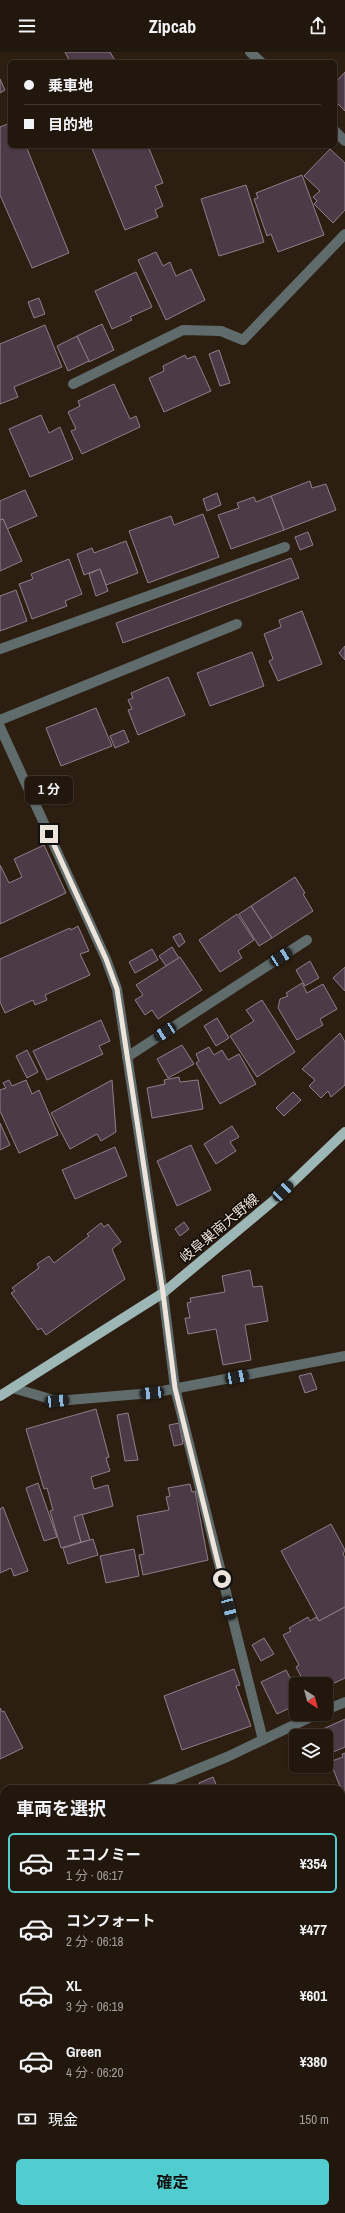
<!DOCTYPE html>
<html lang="ja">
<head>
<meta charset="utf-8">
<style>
  :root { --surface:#21170d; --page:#292016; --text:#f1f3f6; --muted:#a29f9d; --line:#3e362e; --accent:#52cdcf }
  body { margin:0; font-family:"Archivo Narrow","Noto Sans JP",sans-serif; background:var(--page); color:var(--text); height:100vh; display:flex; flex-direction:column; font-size:15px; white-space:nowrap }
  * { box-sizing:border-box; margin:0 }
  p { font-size:13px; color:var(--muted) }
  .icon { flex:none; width:22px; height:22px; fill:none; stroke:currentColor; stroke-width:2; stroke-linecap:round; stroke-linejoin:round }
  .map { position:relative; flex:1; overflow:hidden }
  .drawer { position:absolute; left:0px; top:1733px; width:345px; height:428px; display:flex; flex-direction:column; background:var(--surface); border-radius:12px 12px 0 0; box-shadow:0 1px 3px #0004,0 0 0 1px var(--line) }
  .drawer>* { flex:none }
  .banner { position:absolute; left:8px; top:8px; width:329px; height:88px; border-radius:6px; box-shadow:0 1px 3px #0004,0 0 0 1px var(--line); display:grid; align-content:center; height:88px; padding:0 16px; background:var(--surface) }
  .needle { width:26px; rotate:144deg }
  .tools { position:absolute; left:289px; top:1625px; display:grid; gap:8px }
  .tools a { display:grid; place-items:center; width:44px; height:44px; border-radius:6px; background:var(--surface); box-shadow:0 1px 3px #0004,0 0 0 1px var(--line); font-size:20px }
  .end { position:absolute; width:18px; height:18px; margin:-9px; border:5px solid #ede4db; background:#111; box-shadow:0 0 0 2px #111 }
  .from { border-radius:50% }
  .bubble { position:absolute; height:28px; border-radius:6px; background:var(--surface); box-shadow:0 1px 3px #0004,0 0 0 1px var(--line); font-size:13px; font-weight:700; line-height:28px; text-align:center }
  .car { position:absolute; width:12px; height:24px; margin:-12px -6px; border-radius:5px; box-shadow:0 0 3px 1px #0007; background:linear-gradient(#222 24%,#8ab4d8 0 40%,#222 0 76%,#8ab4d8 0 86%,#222 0) }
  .banner b { display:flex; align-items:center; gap:14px; height:38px; font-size:15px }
  .banner b+b { border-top:1px solid var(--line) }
  .banner i { width:10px; height:10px; background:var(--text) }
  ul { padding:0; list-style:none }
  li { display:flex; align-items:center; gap:12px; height:60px; margin:0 8px 6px; padding:0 8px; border:2px solid transparent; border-radius:6px }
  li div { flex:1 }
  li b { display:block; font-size:15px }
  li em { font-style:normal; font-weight:700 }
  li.current { border-color:var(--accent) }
  li>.icon { width:36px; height:36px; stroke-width:1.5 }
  h2 { padding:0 16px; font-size:18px; line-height:48px }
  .pay { display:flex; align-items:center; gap:10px; height:44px; padding:0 16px; font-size:15px }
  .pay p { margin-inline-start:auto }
  .button { display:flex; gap:8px; margin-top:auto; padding:8px 16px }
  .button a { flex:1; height:46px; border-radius:6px; background:var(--accent); color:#111; font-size:16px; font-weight:700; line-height:46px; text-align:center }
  header { display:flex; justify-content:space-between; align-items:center; height:52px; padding:0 16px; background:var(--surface); font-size:18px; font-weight:700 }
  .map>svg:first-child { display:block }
</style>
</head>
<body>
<header><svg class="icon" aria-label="menu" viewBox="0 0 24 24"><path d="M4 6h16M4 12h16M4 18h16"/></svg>Zipcab<svg class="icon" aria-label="share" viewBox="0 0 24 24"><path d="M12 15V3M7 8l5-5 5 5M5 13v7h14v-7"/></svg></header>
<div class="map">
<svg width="345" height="2161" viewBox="0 0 345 2161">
  <rect width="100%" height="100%" fill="#2c1f11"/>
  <!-- building -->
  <g fill="#4c3b47" stroke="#917d8b">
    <path d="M65,0H110L116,10H70Z"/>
    <path d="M345,20V59L335,49V31Z"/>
    <path d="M0,27L5,38L0,41Z"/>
    <path d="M10,71V94H26L69,201L32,216L0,143V75Z"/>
    <path d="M91,94H148L163,131L155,134L163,154L155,158L158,165L125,178Z"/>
    <path d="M330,97L345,111V158L333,171L314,152L317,149L313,145L320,139L304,124Z"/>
    <path d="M302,123L324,183L278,200L271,182L267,184L254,147L258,146L256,141Z"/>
    <path d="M246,133L264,190L219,204L201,147Z"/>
    <path d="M156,200L163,214L170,210L176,224L191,217L205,248L166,268L138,208Z"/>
    <path d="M136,220L152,255L130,265L132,268L112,277L95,239Z"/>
    <path d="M39,246L45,262L34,266L28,250Z"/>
    <path d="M102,272L114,298L89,310L77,284Z"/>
    <path d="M45,273L62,315L14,335L18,345L0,352V292Z"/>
    <path d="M77,284L89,309L68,319L57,294Z"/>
    <path d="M219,298L230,331L220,334L209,302Z"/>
    <path d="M185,303L187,307L195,304L211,339L164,360L149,326L164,319L163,314Z"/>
    <path d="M114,332L130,367L136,364L140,375L82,402L71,379L76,377L68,360L80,354L78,349Z"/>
    <path d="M41,363L49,381L60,375L73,407L30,425L9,377Z"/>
    <path d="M310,429L312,436L326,432L336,458L284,478L271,444Z"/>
    <path d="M25,438L37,464L7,477L3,467L0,468V449Z"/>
    <path d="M217,441L221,453L207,459L203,447Z"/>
    <path d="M271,444L284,478L231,497L218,463L239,456L237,451L254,445L256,450Z"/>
    <path d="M203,462L219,505L148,531L129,479L171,464L174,473Z"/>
    <path d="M3,467L22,509L0,519V468Z"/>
    <path d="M308,480L313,493L300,498L295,485Z"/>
    <path d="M126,489L138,521L106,533L100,517L84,523L77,502L92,496L94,501Z"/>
    <path d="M291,506L299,526L123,591L116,571Z"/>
    <path d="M69,507L82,542L65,549L67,554L32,567L19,532L33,527L31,522Z"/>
    <path d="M100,517L108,539L96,544L89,522Z"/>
    <path d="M16,538L27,569L0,579V544Z"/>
    <path d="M302,559L322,612L278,629L269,609L273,607L264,582L281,575L279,568Z"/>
    <path d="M345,594V608L339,601Z"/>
    <path d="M252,600L264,634L210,654L197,621Z"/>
    <path d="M168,625L185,663L138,683L128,658L132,657L128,648L133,646L131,641Z"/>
    <path d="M96,656L112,694L61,714L46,676Z"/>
    <path d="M124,678L129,690L115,696L110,684Z"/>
    <path d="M44,793L66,841L0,872V813L9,831L22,825L14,807Z"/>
    <path d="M295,825L305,841L303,842L313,859L272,886L251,854Z"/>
    <path d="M251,854L272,886L259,894L239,862Z"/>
    <path d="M237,862L254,888L238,899L242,906L220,920L199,888Z"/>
    <path d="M78,874L89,899L80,902L90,923L45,943L47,948L35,953L33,948L5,961L0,950V907L70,876L71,878Z"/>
    <path d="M180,881L185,890L179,895L173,885Z"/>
    <path d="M172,895L179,906L166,914L159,904Z"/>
    <path d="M152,897L158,908L135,921L129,910Z"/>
    <path d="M180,905L202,938L158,967L152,958L145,963L135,948L143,943L136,933Z"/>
    <path d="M310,909L319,926L305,934L296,918Z"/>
    <path d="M345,915V939L333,926Z"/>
    <path d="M302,931L307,941L323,932L337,957L320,967L323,973L297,988L278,956L280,947L288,944L286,941Z"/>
    <path d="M262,948L295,1000L257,1025L230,984L254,969L246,958Z"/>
    <path d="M217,966L229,986L216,994L204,974Z"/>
    <path d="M101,968L110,989L99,994L103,1002L47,1028L33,999Z"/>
    <path d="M340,981L345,990V1033L331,1045L328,1039L321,1046L309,1034L315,1028L302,1017Z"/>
    <path d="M182,993L194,1012L168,1026L157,1007Z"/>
    <path d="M209,995L214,1003L222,998L228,1008L239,1002L256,1032L220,1052L196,1011L199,1009L196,1002Z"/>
    <path d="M27,998L38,1020L27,1026L16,1004Z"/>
    <path d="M179,1025L180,1030L198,1028L203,1057L152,1066L147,1036L165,1032L164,1028Z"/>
    <path d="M9,1028L12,1034L26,1028L32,1042L39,1038L58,1083L19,1101L0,1059V1038L6,1036L3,1031Z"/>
    <path d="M112,1028L116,1080L101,1089L97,1082L70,1097L51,1061Z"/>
    <path d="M293,1040L301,1048L284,1064L276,1056Z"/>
    <path d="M0,1071L10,1093L0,1098Z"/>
    <path d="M232,1074L239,1085L230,1090L236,1099L216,1112L204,1092Z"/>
    <path d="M191,1093L211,1138L177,1154L157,1109Z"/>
    <path d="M115,1095L127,1124L75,1147L62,1118Z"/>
    <path d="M184,1170L189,1177L180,1184L175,1177Z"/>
    <path d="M101,1171L104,1175L108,1172L121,1190L112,1197L125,1227L46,1283L41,1276L38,1278L11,1241L15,1239L12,1236L39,1216L37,1212L49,1204L54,1211L89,1184L87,1182Z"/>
    <path d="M250,1218L253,1235L262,1234L268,1269L245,1273L251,1308L223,1313L216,1277L188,1282L185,1266H190L187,1251L191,1250L190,1246L225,1240L222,1224Z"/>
    <path d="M311,1321L317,1337L305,1341L299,1324Z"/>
    <path d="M96,1357L109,1405L106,1406L110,1419L91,1425L94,1437L108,1433L113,1454L74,1465L81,1490L61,1496L50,1459L53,1458L47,1436L44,1437L26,1377Z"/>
    <path d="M128,1361L138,1408L125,1409L117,1363Z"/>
    <path d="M179,1371L183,1392L174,1394L169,1373Z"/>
    <path d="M38,1431L57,1485L44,1489L26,1436Z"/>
    <path d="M190,1432L192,1440L195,1439L208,1508L143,1523L139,1503L144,1502L137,1464L169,1458L166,1445L170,1444L168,1436Z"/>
    <path d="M3,1455L28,1519L14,1524L11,1516L0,1521V1457Z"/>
    <path d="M82,1462L90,1488L81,1490L74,1465Z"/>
    <path d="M331,1472L345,1498L343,1502L345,1506V1555L319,1569L281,1499Z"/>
    <path d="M93,1487L98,1503L68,1512L63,1496Z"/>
    <path d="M134,1497L139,1524L106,1531L100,1504Z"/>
    <path d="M345,1555V1626L326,1635V1632H305L296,1615L299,1613L283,1583L291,1579L289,1576L308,1565L310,1569L316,1565L319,1569Z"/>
    <path d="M264,1586L274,1602L261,1609L252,1593Z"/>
    <path d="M234,1617L240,1633L236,1634L251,1674L182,1698L164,1644Z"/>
    <path d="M286,1618L296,1637V1653L277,1662L261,1630Z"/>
    <path d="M0,1656L2,1660L4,1659L23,1696L0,1707Z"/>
    <path d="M345,1667V1695L333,1700L323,1677Z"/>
    <path d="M345,1701V1749L343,1750L341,1737L332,1714L334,1713L332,1709L343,1705L342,1702Z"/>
    <path d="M213,1725L218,1737H201L199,1731Z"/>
    <path d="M4,1807V1820L0,1814V1810Z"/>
    <path d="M341,1838H343L345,1843V1895L341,1896Z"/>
    <path d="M345,1940V1997H344L341,1987V1941Z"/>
    <path d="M345,2023V2035L341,2037V2025Z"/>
    <path d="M345,2052V2107L341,2109V2054Z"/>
    <path d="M4,2082V2114L0,2109V2085Z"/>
    <path d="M0,2117L4,2122V2128L0,2131Z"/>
    <path d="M281,2157H317L318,2161H282Z"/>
  </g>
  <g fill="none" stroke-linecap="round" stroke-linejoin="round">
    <!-- minor -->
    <g stroke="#606b6b" stroke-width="10">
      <path d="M250,0L261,10"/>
      <path d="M335,79L345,89"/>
      <path d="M73,332L183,278L221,279L243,288L345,182"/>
      <path d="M0,597L285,495"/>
      <path d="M0,668L237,572"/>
      <path d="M0,675L106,907L117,937L163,1241L175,1336L263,1688"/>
      <path d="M127,1005L307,888"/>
      <path d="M13,1336L57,1349L152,1341L345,1304"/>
      <path d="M326,1658L345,1650"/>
      <path d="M149,1737L227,1705L317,1662"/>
      <path d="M0,1791L4,1789"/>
      <path d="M341,2125L345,2123"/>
      <path d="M336,2157L337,2161"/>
    </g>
    <!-- primary -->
    <path stroke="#9db6b6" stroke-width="10" d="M0,1344L163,1241L273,1149L345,1080"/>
  </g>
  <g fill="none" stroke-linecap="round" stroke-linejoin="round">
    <!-- route -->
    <path stroke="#ede4db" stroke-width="5" d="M49,782L106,907L117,937L163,1241L175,1336L222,1527"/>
  </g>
  <g text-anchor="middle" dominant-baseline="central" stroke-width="3" stroke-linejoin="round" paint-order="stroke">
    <!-- street labels -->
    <g font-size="14" fill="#ede4db" stroke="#100a05">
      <text transform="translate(219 1176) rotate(-40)">岐阜巣南大野線</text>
    </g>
  </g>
</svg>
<div class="tools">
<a><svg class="needle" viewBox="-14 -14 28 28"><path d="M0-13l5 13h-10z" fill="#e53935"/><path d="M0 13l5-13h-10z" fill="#a29f9d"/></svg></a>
<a><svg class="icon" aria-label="layers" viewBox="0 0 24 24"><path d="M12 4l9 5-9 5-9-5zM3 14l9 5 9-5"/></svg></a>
</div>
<i class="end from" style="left:222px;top:1527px"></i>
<i class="end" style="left:49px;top:782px"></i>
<div class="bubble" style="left:25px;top:724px;width:48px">1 分</div>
<i class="car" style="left:281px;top:905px;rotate:57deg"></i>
<i class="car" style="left:165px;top:980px;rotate:237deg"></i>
<i class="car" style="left:283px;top:1139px;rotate:46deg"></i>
<i class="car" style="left:237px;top:1325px;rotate:79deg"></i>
<i class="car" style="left:152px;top:1341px;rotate:265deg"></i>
<i class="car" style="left:57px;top:1349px;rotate:85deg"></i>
<i class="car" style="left:229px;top:1556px;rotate:165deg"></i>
<div class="banner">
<b><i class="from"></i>乗車地</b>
<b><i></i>目的地</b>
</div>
<section class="drawer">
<h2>車両を選択</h2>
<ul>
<li class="current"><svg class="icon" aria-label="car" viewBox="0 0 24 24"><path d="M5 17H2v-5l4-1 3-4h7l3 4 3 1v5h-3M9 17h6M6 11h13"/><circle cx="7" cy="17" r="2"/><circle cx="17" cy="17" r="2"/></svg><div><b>エコノミー</b><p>1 分 · 06:17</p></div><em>¥354</em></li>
<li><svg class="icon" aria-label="car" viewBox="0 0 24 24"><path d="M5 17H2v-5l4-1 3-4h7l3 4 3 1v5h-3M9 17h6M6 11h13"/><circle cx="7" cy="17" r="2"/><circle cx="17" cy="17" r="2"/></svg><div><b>コンフォート</b><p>2 分 · 06:18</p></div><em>¥477</em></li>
<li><svg class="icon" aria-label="car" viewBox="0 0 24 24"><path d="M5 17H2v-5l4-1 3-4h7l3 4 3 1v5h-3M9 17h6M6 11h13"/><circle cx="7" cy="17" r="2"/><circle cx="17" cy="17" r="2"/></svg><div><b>XL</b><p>3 分 · 06:19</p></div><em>¥601</em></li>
<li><svg class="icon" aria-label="car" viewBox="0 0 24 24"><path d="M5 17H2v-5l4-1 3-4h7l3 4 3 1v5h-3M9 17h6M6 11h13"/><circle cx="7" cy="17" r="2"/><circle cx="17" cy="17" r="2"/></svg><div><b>Green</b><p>4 分 · 06:20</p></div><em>¥380</em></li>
</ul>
<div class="pay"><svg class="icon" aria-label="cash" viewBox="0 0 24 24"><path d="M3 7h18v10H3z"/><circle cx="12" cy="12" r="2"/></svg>現金<p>150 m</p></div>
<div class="button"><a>確定</a></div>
</section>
</div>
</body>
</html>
